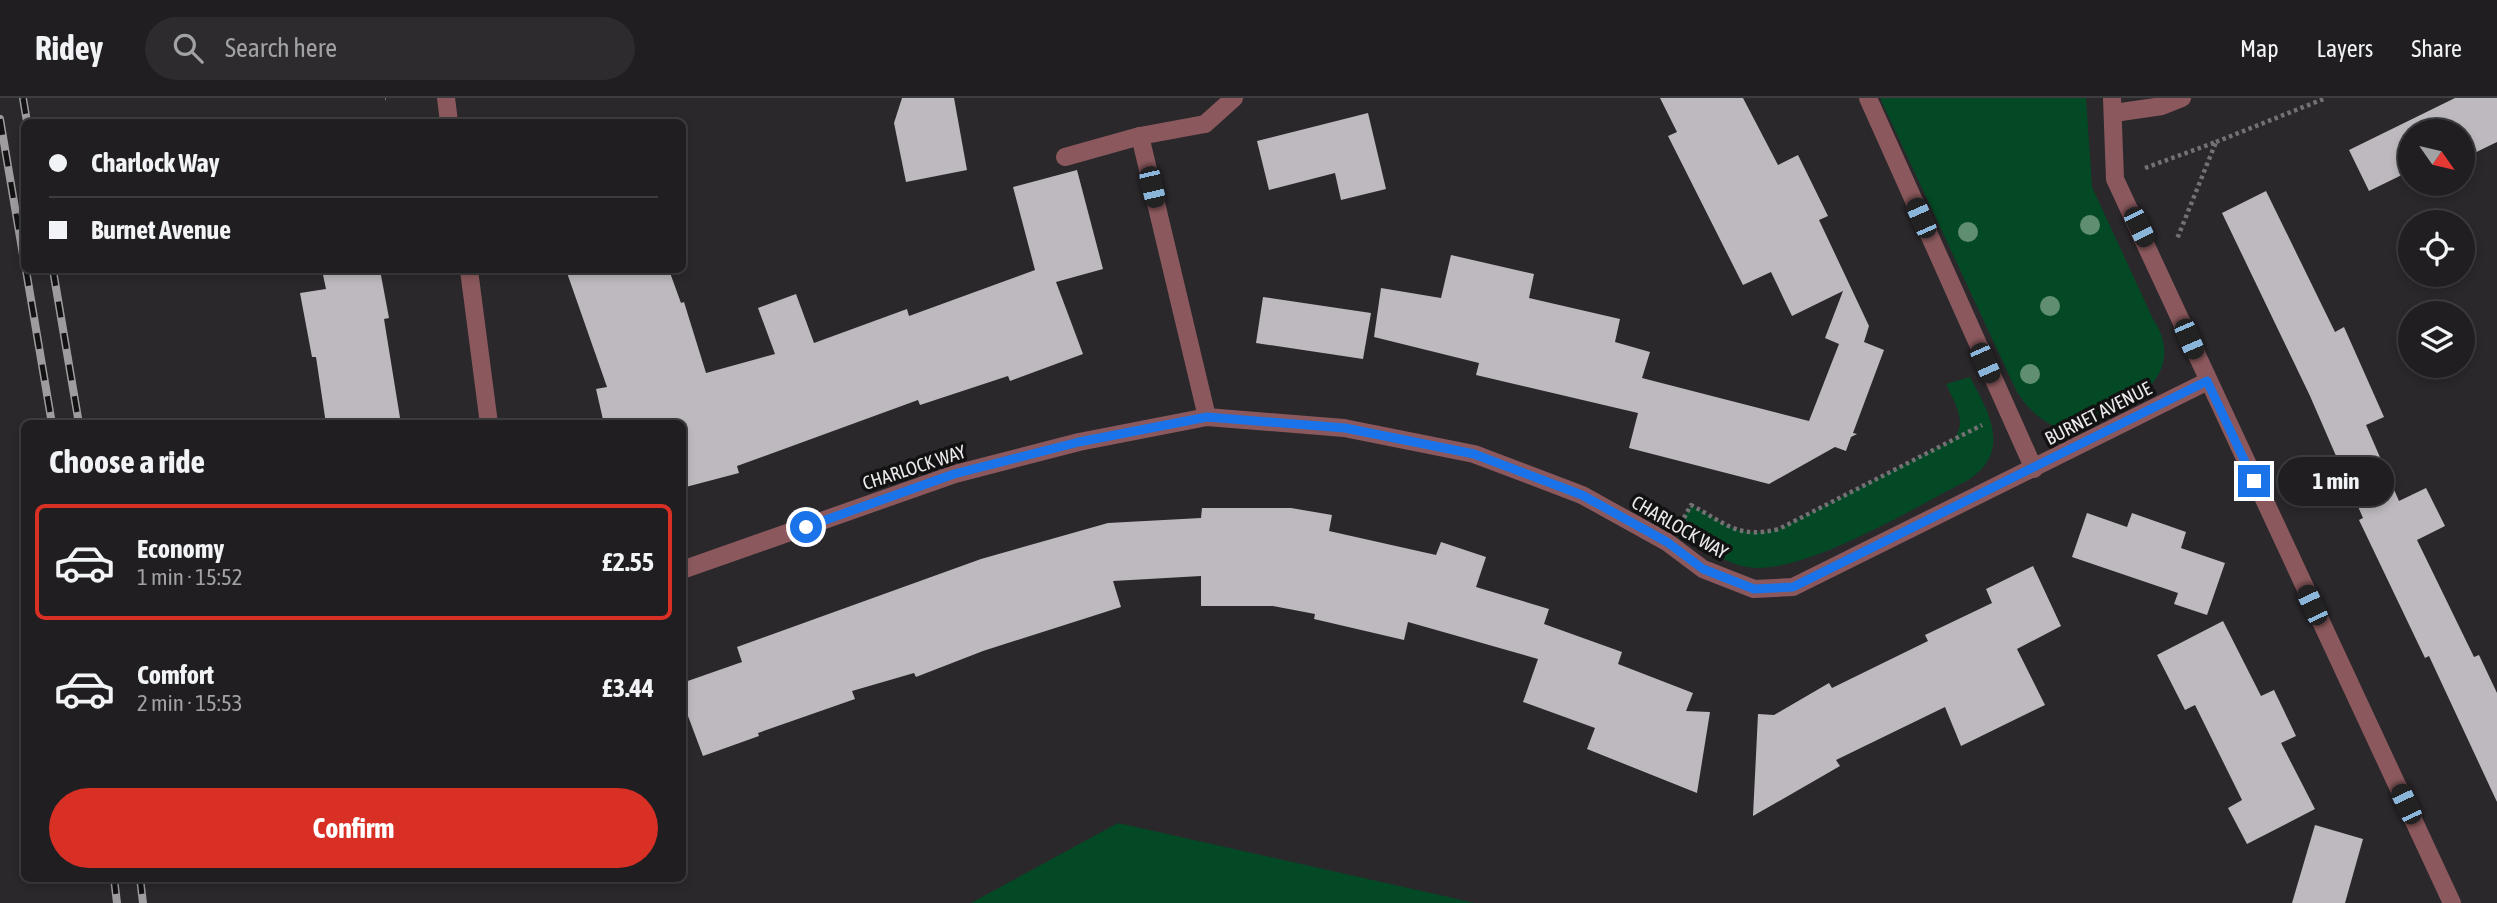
<!DOCTYPE html>
<html lang="en">
<head>
<meta charset="utf-8">
<style>
  :root { --surface:#201e21; --page:#2d2b2e; --text:#f1f3f6; --muted:#a2a2a5; --line:#3d3c3f; --accent:#d93025 }
  body { margin:0; font-family:"Asap Condensed",sans-serif; background:var(--page); color:var(--text); height:100vh; display:flex; flex-direction:column; font-size:26px; white-space:nowrap }
  * { box-sizing:border-box; margin:0 }
  p { font-size:23px; color:var(--muted) }
  .icon { flex:none; width:38px; height:38px; fill:none; stroke:currentColor; stroke-width:2; stroke-linecap:round; stroke-linejoin:round }
  .map { position:relative; flex:1; overflow:hidden }
  .side { position:absolute; left:21px; top:322px; width:665px; height:462px; display:flex; flex-direction:column; background:var(--surface); border-radius:10px; box-shadow:0 4px 10px #0003,0 0 0 2px var(--line) }
  .side>* { flex:none }
  .hud { position:absolute; left:21px; top:21px; width:665px; height:154px; border-radius:10px; box-shadow:0 4px 10px #0003,0 0 0 2px var(--line); display:grid; align-content:center; height:154px; padding:0 28px; background:var(--surface) }
  .needle { width:46px; rotate:124deg }
  .fabs { position:absolute; left:2398px; top:21px; display:grid; gap:14px }
  .fabs a { display:grid; place-items:center; width:77px; height:77px; border-radius:50%; background:var(--surface); box-shadow:0 4px 10px #0003,0 0 0 2px var(--line); font-size:35px }
  .end { position:absolute; width:32px; height:32px; margin:-16px; border:9px solid #1a73e8; background:#fff; box-shadow:0 0 0 4px #fff }
  .from { border-radius:50% }
  .bubble { position:absolute; height:49px; border-radius:24px; background:var(--surface); box-shadow:0 4px 10px #0003,0 0 0 2px var(--line); font-size:23px; font-weight:700; line-height:49px; text-align:center }
  .car { position:absolute; width:21px; height:42px; margin:-21px -10px; border-radius:9px; box-shadow:0 0 5px 2px #0007; background:linear-gradient(#222 24%,#8ab4d8 0 40%,#222 0 76%,#8ab4d8 0 86%,#222 0) }
  .hud b { display:flex; align-items:center; gap:24px; height:66px; font-size:26px }
  .hud b+b { border-top:2px solid var(--line) }
  .hud i { width:18px; height:18px; background:var(--text) }
  ul { padding:0; list-style:none }
  li { display:flex; align-items:center; gap:21px; height:116px; margin:0 14px 10px; padding:0 14px; border:4px solid transparent; border-radius:10px }
  li div { flex:1 }
  li b { display:block; font-size:26px }
  li em { font-style:normal; font-weight:700 }
  li.current { border-color:var(--accent) }
  li>.icon { width:63px; height:63px; stroke-width:1.5 }
  h2 { padding:0 28px; font-size:32px; line-height:84px }
  .cta { display:flex; gap:14px; margin-top:auto; padding:14px 28px }
  .cta a { flex:1; height:80px; border-radius:42px; background:var(--accent); color:#fff; font-size:28px; font-weight:700; line-height:80px; text-align:center }
  header { display:flex; align-items:center; gap:42px; box-sizing:border-box; height:98px; padding:0 35px; background:var(--surface); border-bottom:2px solid var(--line) }
  header strong { font-size:33px }
  nav { display:flex; gap:38px; margin-inline-start:auto; font-size:24px }
  .search { width:490px; height:63px; background:var(--page); display:flex; align-items:center; gap:18px; box-sizing:border-box; padding:0 24px; border-radius:38px; color:var(--muted); font-size:26px }
  .map>svg:first-child { display:block }
</style>
</head>
<body>
<header>
<strong>Ridey</strong>
<div class="search"><svg class="icon" aria-label="search" viewBox="0 0 24 24"><circle cx="10" cy="10" r="6"/><path d="M15 15l6 6"/></svg>Search here</div>
<nav><a>Map</a><a>Layers</a><a>Share</a></nav>
</header>
<div class="map">
<svg width="2497" height="805" viewBox="0 0 2497 805">
  <rect width="100%" height="100%" fill="#2b282c"/>
  <!-- green -->
  <g fill="#044926">
    <path d="M1880,0H2086L2092,89L2153,221C2192,280 2122,315 2075,333C2051,333 2027,312 2016,292Z"/>
    <path d="M1970,279C1988,313 2013,353 1968,382C1917,408 1801,479 1747,469C1722,465 1698,444 1677,431L1691,407C1727,426 1737,441 1779,431L1954,341C1968,324 1954,304 1946,286Z"/>
    <path d="M1118,725L1475,805H971Z"/>
  </g>
  <!-- building -->
  <g fill="#bdb9be">
    <path d="M902,0H954L967,72L906,84L894,25Z"/>
    <path d="M1660,0H1743L1778,67L1798,57L1828,118L1819,122L1869,228L1864,244L1884,252L1853,335L1857,336L1851,339L1846,353L1835,349L1769,386L1629,350L1638,315L1476,277L1479,265L1374,239L1381,190L1441,200L1451,157L1534,176L1529,200L1620,221L1615,244L1650,254L1642,280L1809,323L1839,246L1825,240L1843,193L1792,218L1771,174L1743,187L1668,38L1677,34Z"/>
    <path d="M2455,0H2497V44L2462,61V33H2410V73L2369,93L2349,52Z"/>
    <path d="M1368,15L1386,91L1341,102L1335,75L1269,92L1257,43Z"/>
    <path d="M1077,72L1103,171L1056,184L1083,256L1010,283L1008,278L920,307L918,302L737,368L739,375L682,390V326H604L596,291L607,289L566,172H669L681,205L684,204L706,275L775,256L758,210L796,196L814,245L907,211L909,218L1035,172L1013,89Z"/>
    <path d="M2266,93L2335,234L2344,229L2384,319L2366,327L2399,403L2426,390L2445,428L2417,442L2474,559L2479,557L2497,595V704L2429,558L2425,560L2359,422L2363,420L2310,298L2222,115Z"/>
    <path d="M322,172H380L389,220L384,221L401,326H326L316,259H312L300,195L326,191Z"/>
    <path d="M1263,199L1371,215L1363,261L1256,245Z"/>
    <path d="M1202,410H1291L1332,417L1329,433L1436,457L1441,444L1486,459L1476,489L1549,511L1544,526L1622,554L1618,566L1693,595L1686,613L1710,614L1697,695L1587,651L1595,630L1523,604L1538,561L1408,524L1404,542L1314,521L1315,516L1273,508H1201V478L1113,483L1121,509L983,553L916,579L914,575L852,593L855,601L758,635L759,638L703,658L682,602V585L742,564L737,549L981,461L1108,425L1201,420Z"/>
    <path d="M2087,415L2127,429L2132,415L2186,434L2181,450L2225,465L2207,517L2174,506L2178,495L2072,459Z"/>
    <path d="M2033,468L2061,528L2017,551L2045,607L1961,648L1945,609L1836,662L1840,668L1753,718L1758,616L1774,617L1829,585L1832,590L1928,543L1925,537L1992,505L1986,491Z"/>
    <path d="M2223,523L2261,598L2274,592L2296,638L2281,645L2315,711L2247,746L2228,710L2242,702L2195,607L2185,612L2157,557Z"/>
    <path d="M2315,727L2363,741L2345,805H2292Z"/>
  </g>
  <g fill="none" stroke-linecap="round" stroke-linejoin="round">
    <!-- path -->
    <g stroke="#747175" stroke-width="4.5" stroke-dasharray="3.5 3.5" stroke-linecap="butt">
      <path d="M385,0H386"/>
      <path d="M2216,44L2326,0"/>
      <path d="M2145,70L2216,44L2177,141"/>
      <path d="M1684,420L1691,407C1727,426 1737,441 1779,431L1982,327"/>
    </g>
    <!-- lane -->
    <path stroke="#8b595d" stroke-width="18" d="M1205,26L1234,0"/>
    <!-- street -->
    <g stroke="#8b595d" stroke-width="18">
      <path d="M446,0L449,24"/>
      <path d="M1868,0L2034,371"/>
      <path d="M2112,0L2115,81L2452,805"/>
      <path d="M2114,15L2162,8L2182,0"/>
      <path d="M1140,38L1207,319"/>
      <path d="M1065,59L1140,38L1205,26"/>
      <path d="M469,172L489,326"/>
      <path d="M682,472L955,376L1079,344L1207,319L1344,330L1474,356L1582,397L1667,444L1703,471L1754,491L1793,489L2208,283"/>
    </g>
    <defs>
      <g id="rail">
        <path d="M23,0L27,24"/>
        <path d="M0,21L24,163"/>
        <path d="M26,172L52,326"/>
        <path d="M53,172L79,326"/>
        <path d="M114,780L117,805"/>
        <path d="M140,780L143,805"/>
      </g>
    </defs>
    <!-- rail casing -->
    <use href="#rail" stroke="#9f9ca0" stroke-width="8"/>
    <!-- rail -->
    <use href="#rail" stroke="#131213" stroke-width="5" stroke-dasharray="16" stroke-linecap="butt"/>
  </g>
  <!-- trees -->
  <g fill="#5f8e70">
    <circle cx="2090" cy="127" r="10"/>
    <circle cx="1968" cy="134" r="10"/>
    <circle cx="2050" cy="208" r="10"/>
    <circle cx="2030" cy="276" r="10"/>
  </g>
  <g fill="none" stroke-linecap="round" stroke-linejoin="round">
    <!-- route -->
    <path stroke="#1a73e8" stroke-width="9" d="M806,429L954,376L1079,344L1207,319L1345,330L1474,356L1582,397L1667,444L1703,471L1754,491L1793,489L2207,283L2254,383"/>
  </g>
  <g text-anchor="middle" dominant-baseline="central" stroke-width="7" stroke-linejoin="round" paint-order="stroke">
    <!-- street labels -->
    <g font-size="19" fill="#ece9ec" stroke="#131213">
      <text transform="translate(2098 315) rotate(-27)">BURNET AVENUE</text>
      <text transform="translate(914 369) rotate(-18)">CHARLOCK WAY</text>
      <text transform="translate(1680 429) rotate(30)">CHARLOCK WAY</text>
    </g>
  </g>
</svg>
<div class="fabs">
<a><svg class="needle" viewBox="-14 -14 28 28"><path d="M0-13l5 13h-10z" fill="#e53935"/><path d="M0 13l5-13h-10z" fill="#a2a2a5"/></svg></a>
<a><svg class="icon" aria-label="locate" viewBox="0 0 24 24"><circle cx="12" cy="12" r="6"/><path d="M12 2v4M12 18v4M2 12h4M18 12h4"/></svg></a>
<a><svg class="icon" aria-label="layers" viewBox="0 0 24 24"><path d="M12 4l9 5-9 5-9-5zM3 14l9 5 9-5"/></svg></a>
</div>
<i class="end from" style="left:806px;top:429px"></i>
<i class="end" style="left:2254px;top:383px"></i>
<div class="bubble" style="left:2278px;top:359px;width:116px">1 min</div>
<i class="car" style="left:1152px;top:89px;rotate:167deg"></i>
<i class="car" style="left:1921px;top:120px;rotate:336deg"></i>
<i class="car" style="left:2139px;top:129px;rotate:154deg"></i>
<i class="car" style="left:2189px;top:241px;rotate:157deg"></i>
<i class="car" style="left:1985px;top:265px;rotate:156deg"></i>
<i class="car" style="left:2312px;top:507px;rotate:335deg"></i>
<i class="car" style="left:2406px;top:706px;rotate:335deg"></i>
<div class="hud">
<b><i class="from"></i>Charlock Way</b>
<b><i></i>Burnet Avenue</b>
</div>
<section class="side">
<h2>Choose a ride</h2>
<ul>
<li class="current"><svg class="icon" aria-label="car" viewBox="0 0 24 24"><path d="M5 17H2v-5l4-1 3-4h7l3 4 3 1v5h-3M9 17h6M6 11h13"/><circle cx="7" cy="17" r="2"/><circle cx="17" cy="17" r="2"/></svg><div><b>Economy</b><p>1 min · 15:52</p></div><em>£2.55</em></li>
<li><svg class="icon" aria-label="car" viewBox="0 0 24 24"><path d="M5 17H2v-5l4-1 3-4h7l3 4 3 1v5h-3M9 17h6M6 11h13"/><circle cx="7" cy="17" r="2"/><circle cx="17" cy="17" r="2"/></svg><div><b>Comfort</b><p>2 min · 15:53</p></div><em>£3.44</em></li>
</ul>
<div class="cta"><a>Confirm</a></div>
</section>
</div>
</body>
</html>
